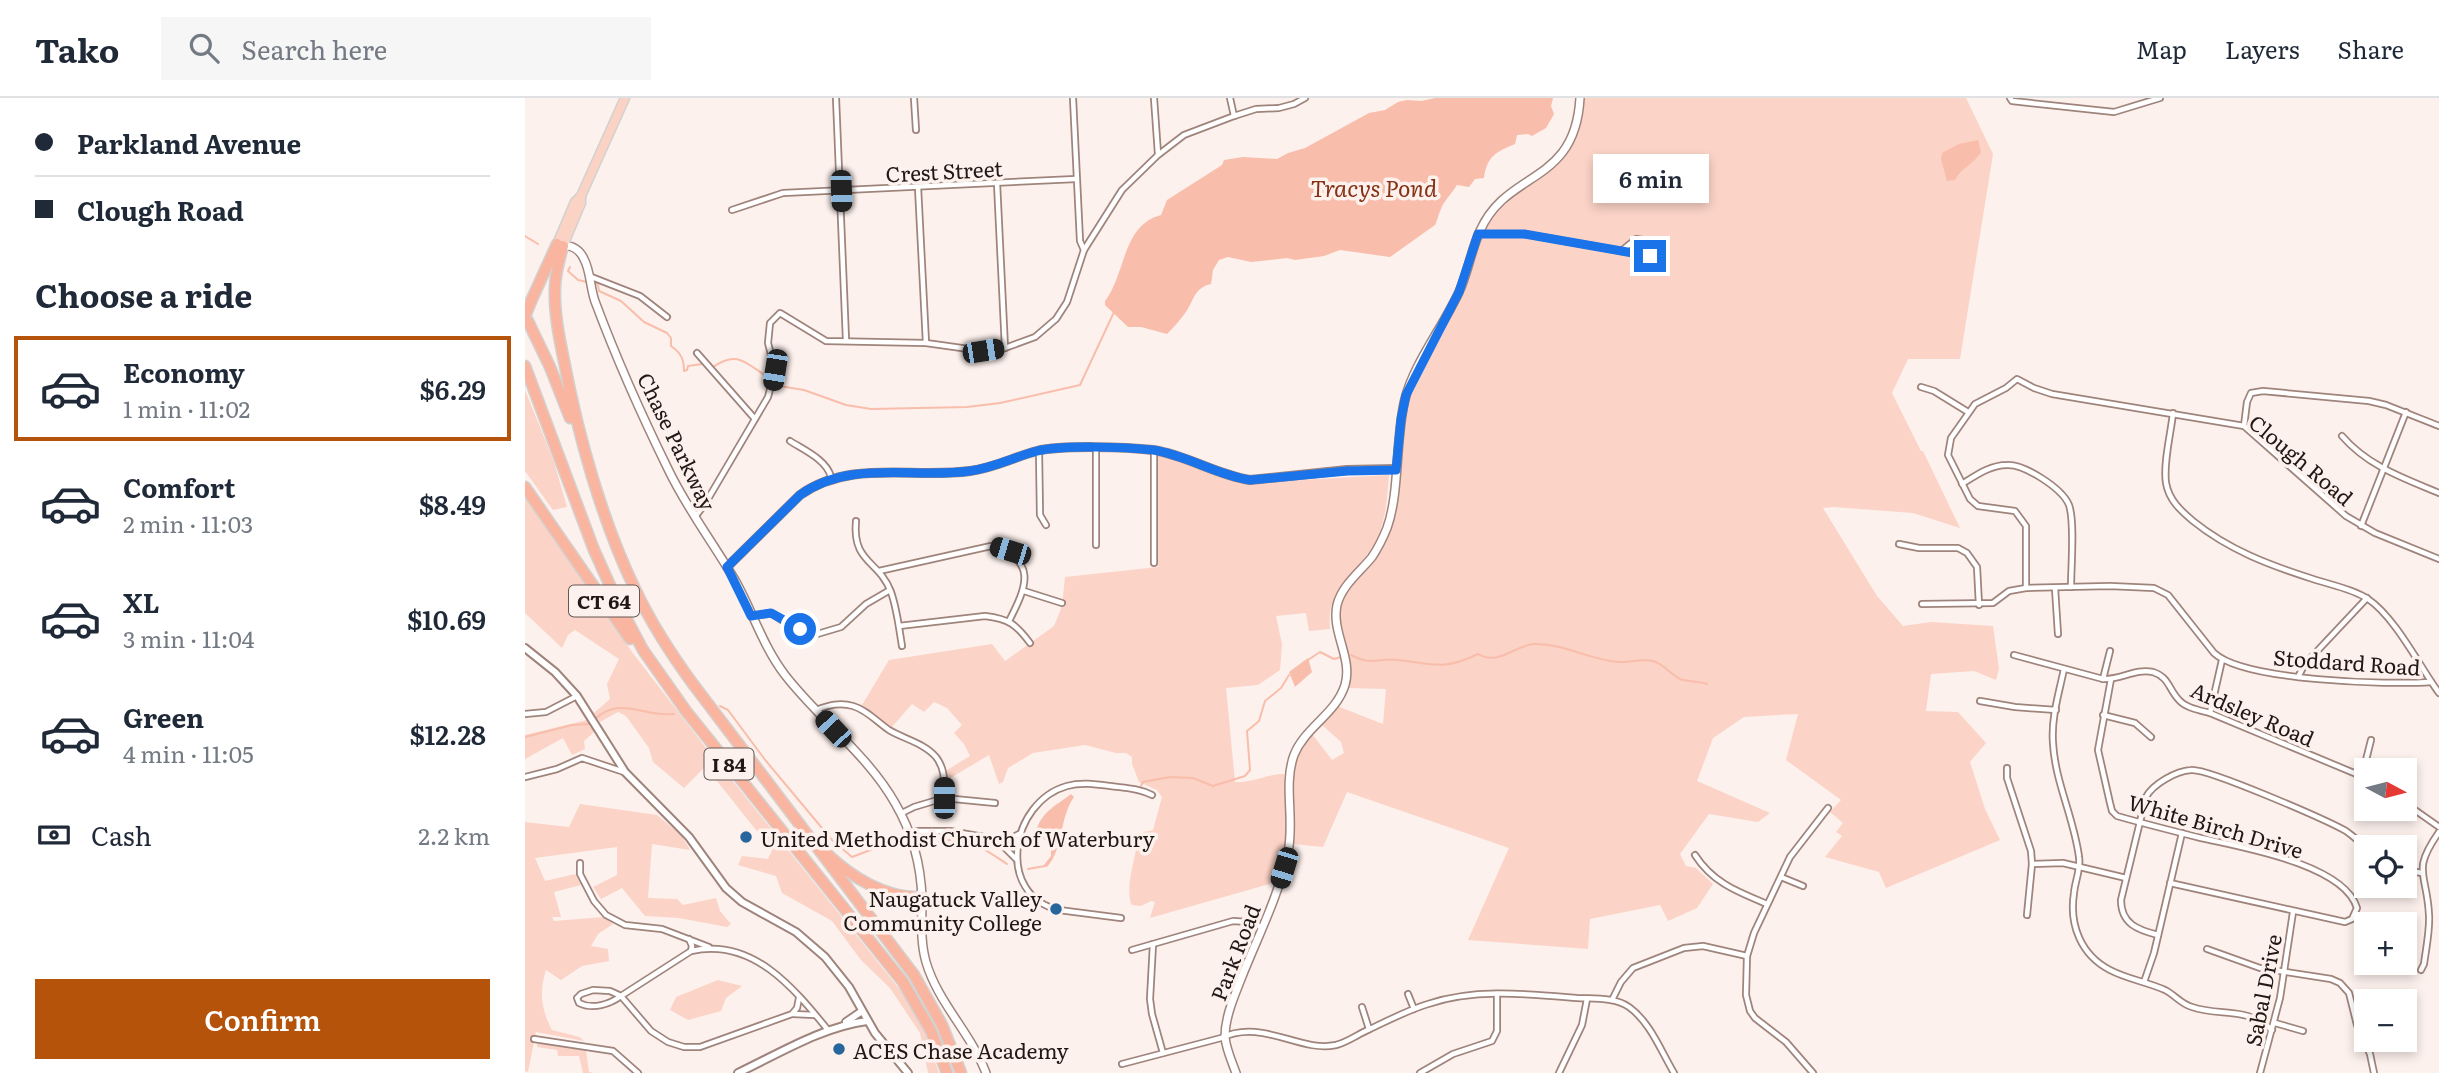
<!DOCTYPE html>
<html lang="en">
<head>
<meta charset="utf-8">
<style>
  :root { --surface:#fff; --page:#f6f6f7; --text:#1f2937; --muted:#747a83; --line:#e0e1e3; --accent:#b45309 }
  body { margin:0; font-family:Literata,serif; background:var(--page); color:var(--text); height:100vh; display:flex; flex-direction:column; font-size:26px; white-space:nowrap }
  * { box-sizing:border-box; margin:0 }
  p { font-size:23px; color:var(--muted) }
  .icon { flex:none; width:38px; height:38px; fill:none; stroke:currentColor; stroke-width:2; stroke-linecap:round; stroke-linejoin:round }
  .map { position:relative; flex:1; overflow:hidden }
  .drawer { display:flex; flex-direction:column; background:var(--surface); width:525px }
  .drawer>* { flex:none }
  .top-card { display:grid; align-content:center; height:154px; padding:0 35px; background:var(--surface) }
  .needle { width:46px; rotate:97deg }
  .tools { position:absolute; left:1829px; top:660px; display:grid; gap:14px }
  .tools a { display:grid; place-items:center; width:63px; height:63px; border-radius:0px; background:var(--surface); box-shadow:0 4px 10px #0003; font-size:35px }
  .end { position:absolute; width:32px; height:32px; margin:-16px; border:9px solid #1a73e8; background:#fff; box-shadow:0 0 0 4px #fff }
  .from { border-radius:50% }
  .bubble { position:absolute; height:49px; border-radius:0px; background:var(--surface); box-shadow:0 4px 10px #0003; font-size:23px; font-weight:600; line-height:49px; text-align:center }
  .car { position:absolute; width:21px; height:42px; margin:-21px -10px; border-radius:9px; box-shadow:0 0 5px 2px #0007; background:linear-gradient(#222 24%,#8ab4d8 0 40%,#222 0 76%,#8ab4d8 0 86%,#222 0) }
  .top-card b { display:flex; align-items:center; gap:24px; height:66px; font-size:26px }
  .top-card b+b { border-top:2px solid var(--line) }
  .top-card i { width:18px; height:18px; background:var(--text) }
  ul { padding:0; list-style:none }
  li { display:flex; align-items:center; gap:21px; height:105px; margin:0 14px 10px; padding:0 21px; border:4px solid transparent; border-radius:0px }
  li div { flex:1 }
  li b { display:block; font-size:26px }
  li em { font-style:normal; font-weight:600 }
  li.active { border-color:var(--accent) }
  li>.icon { width:63px; height:63px; stroke-width:1.5 }
  h2 { padding:0 35px; font-size:32px; line-height:84px }
  .pay { display:flex; align-items:center; gap:18px; height:77px; padding:0 35px; font-size:26px }
  .pay p { margin-inline-start:auto }
  .action { display:flex; gap:14px; margin-top:auto; padding:14px 35px }
  .action a { flex:1; height:80px; border-radius:0px; background:var(--accent); color:#fff; font-size:28px; font-weight:600; line-height:80px; text-align:center }
  header { display:flex; align-items:center; gap:42px; box-sizing:border-box; height:98px; padding:0 35px; background:var(--surface); border-bottom:2px solid var(--line) }
  header strong { font-size:33px }
  nav { display:flex; gap:38px; margin-inline-start:auto; font-size:24px }
  .search { width:490px; height:63px; background:var(--page); display:flex; align-items:center; gap:18px; box-sizing:border-box; padding:0 24px; border-radius:0px; color:var(--muted); font-size:26px }
  main { display:flex; flex:1; min-height:0 }
  .map>svg:first-child { display:block }
</style>
</head>
<body>
<header>
<strong>Tako</strong>
<div class="search"><svg class="icon" aria-label="search" viewBox="0 0 24 24"><circle cx="10" cy="10" r="6"/><path d="M15 15l6 6"/></svg>Search here</div>
<nav><a>Map</a><a>Layers</a><a>Share</a></nav>
</header>
<main>
<section class="drawer">
<div class="top-card">
<b><i class="from"></i>Parkland Avenue</b>
<b><i></i>Clough Road</b>
</div>
<h2>Choose a ride</h2>
<ul>
<li class="active"><svg class="icon" aria-label="car" viewBox="0 0 24 24"><path d="M5 17H2v-5l4-1 3-4h7l3 4 3 1v5h-3M9 17h6M6 11h13"/><circle cx="7" cy="17" r="2"/><circle cx="17" cy="17" r="2"/></svg><div><b>Economy</b><p>1 min · 11:02</p></div><em>$6.29</em></li>
<li><svg class="icon" aria-label="car" viewBox="0 0 24 24"><path d="M5 17H2v-5l4-1 3-4h7l3 4 3 1v5h-3M9 17h6M6 11h13"/><circle cx="7" cy="17" r="2"/><circle cx="17" cy="17" r="2"/></svg><div><b>Comfort</b><p>2 min · 11:03</p></div><em>$8.49</em></li>
<li><svg class="icon" aria-label="car" viewBox="0 0 24 24"><path d="M5 17H2v-5l4-1 3-4h7l3 4 3 1v5h-3M9 17h6M6 11h13"/><circle cx="7" cy="17" r="2"/><circle cx="17" cy="17" r="2"/></svg><div><b>XL</b><p>3 min · 11:04</p></div><em>$10.69</em></li>
<li><svg class="icon" aria-label="car" viewBox="0 0 24 24"><path d="M5 17H2v-5l4-1 3-4h7l3 4 3 1v5h-3M9 17h6M6 11h13"/><circle cx="7" cy="17" r="2"/><circle cx="17" cy="17" r="2"/></svg><div><b>Green</b><p>4 min · 11:05</p></div><em>$12.28</em></li>
</ul>
<div class="pay"><svg class="icon" aria-label="cash" viewBox="0 0 24 24"><path d="M3 7h18v10H3z"/><circle cx="12" cy="12" r="2"/></svg>Cash<p>2.2 km</p></div>
<div class="action"><a>Confirm</a></div>
</section>
<div class="map">
<svg width="1914" height="975" viewBox="0 0 1914 975">
  <rect width="100%" height="100%" fill="#fdf1ed"/>
  <!-- green -->
  <g fill="#fbd3c7">
    <path d="M1057,0H1441L1468,56L1435,261H1383L1367,295L1396,353H1398L1435,430L1388,415L1308,409L1298,410L1352,498L1378,528L1406,524L1468,528L1474,571L1471,582L1449,573L1406,576L1401,613L1433,614L1461,645L1445,664L1460,711L1475,742L1361,790L1354,774L1300,759L1317,738L1311,734L1318,725L1305,714L1316,702L1261,662L1273,616L1219,619L1188,640L1172,683L1245,715L1233,724L1184,716L1155,756L1161,768L1171,770L1188,786L1172,810L1143,823L1135,807L1065,821L1063,851L943,842L984,750L822,694L798,749L769,746V669L775,651L787,636L807,662L819,655L816,644L796,626L812,608L858,626L861,591L822,590L813,520L816,505L822,493L849,462L865,433L870,415L881,314L886,297L933,203L961,129L973,112L1041,56L1053,33Z"/>
    <path d="M0,292L29,364L42,409L28,412L0,373Z"/>
    <path d="M633,356C663,363 691,380 721,385L864,377C862,401 861,425 849,446C831,478 801,489 805,531L784,533L781,515L751,518L757,546L755,572L733,587L701,590L710,684C728,685 741,676 759,676C761,712 765,750 751,784L625,820L630,804L626,803L616,808L607,807C599,794 611,755 614,739L619,734L628,732L637,699L632,692L614,684L607,666V659L601,655H591L560,647L508,655L483,670L478,684L474,686L464,657L422,682V672L445,658L439,646L429,635L437,627L422,610L409,604L399,614L387,606L366,630L337,607L364,562L467,546L480,563L529,528L537,508L540,479L633,469Z"/>
    <path d="M0,398L107,554L178,646L380,898L401,937L414,975H403L395,935L365,890L336,862L307,823L257,795L251,778L213,767L217,758L243,761L247,752L188,678L179,670L159,690L128,664L124,650L101,618L93,614L75,624L69,615L85,601L82,586L94,561L50,532L43,537L37,550L0,515Z"/>
    <path d="M62,622L69,634L59,643L60,651L47,657L38,640L0,661V637Z"/>
    <path d="M55,706L132,717L156,737L165,752L127,746L123,800L152,801L158,807L191,800L195,813L206,826L202,829L154,820L120,818L97,790L76,801L68,789L92,777V749L10,760L20,783L50,776L56,787L29,794L36,819H27L29,823L79,819L88,826L73,836L66,848L83,851L84,863L57,868L36,882L21,872C14,894 16,911 27,932L55,939L59,943L11,934L3,974L0,973V724L44,729Z"/>
    <path d="M193,882L217,888L201,900L196,913L163,922L145,912L151,899Z"/>
    <path d="M12,945L61,952L64,974L69,975H58L54,958H33L32,952L12,949Z"/>
  </g>
  <!-- water -->
  <g fill="#f9bdab">
    <path d="M910,0H1028L1026,8L1029,16L1021,30L1007,38L1003,36L992,37L990,46C971,54 962,58 959,80L950,81L944,89L932,87C928,94 918,104 916,111C913,117 913,121 910,127L865,159L815,152L799,158L770,162L762,160L726,164L703,159L694,162L688,172L686,186C669,190 669,202 661,214C655,222 649,229 642,236L616,229H603L580,207V203C601,176 597,127 636,117L642,102L697,67L699,62L718,59L752,61L763,55L780,50L844,15L860,12L873,4L882,2L896,3Z"/>
    <path d="M1453,42L1456,54C1450,65 1436,70 1430,82L1422,83L1416,61L1417,55L1434,46Z"/>
    <path d="M783,560L787,574L770,589L764,574Z"/>
    <path d="M546,696L549,699C534,720 539,750 522,769L519,767L526,758V748L514,737L512,730C519,712 532,707 546,696Z"/>
  </g>
  <g fill="none" stroke-linecap="round" stroke-linejoin="round">
    <!-- stream -->
    <g stroke="#f9bdab" stroke-width="2">
      <path d="M0,138L13,146"/>
      <path d="M45,169L43,173L53,182L62,184"/>
      <path d="M68,183L73,187L74,193L96,203L119,224L142,235L146,240V248C156,255 159,261 159,273L162,272L163,268L177,266"/>
      <path d="M188,269C210,254 218,262 238,276"/>
      <path d="M250,285L254,288L279,292L321,307L346,311L442,309L475,305L555,287L589,214"/>
      <path d="M826,557C848,569 853,559 873,562C909,566 918,573 953,556C974,568 988,548 1009,546C1038,545 1067,563 1095,564C1106,565 1117,560 1128,563C1139,566 1145,576 1155,581C1163,584 1173,583 1182,586"/>
      <path d="M783,562L795,554L809,561L816,559"/>
      <path d="M195,608L203,612L241,663L307,742L327,759L377,740"/>
      <path d="M70,621C96,597 120,620 149,616"/>
      <path d="M0,639L47,627L64,626"/>
      <path d="M616,688L618,684L645,679L668,680L688,688L720,678L725,672L722,633L734,623L740,603L756,590L764,577"/>
      <path d="M396,746C406,749 414,743 424,742C445,739 465,755 482,766"/>
      <path d="M503,771L520,768"/>
    </g>
    <defs>
      <g id="minor">
        <path d="M311,0L321,242"/>
        <path d="M389,0L391,32"/>
        <path d="M548,0L555,143L559,152"/>
        <path d="M629,0L633,56"/>
        <path d="M705,0L709,18"/>
        <path d="M1485,0L1487,3L1589,14L1635,0"/>
        <path d="M472,85L480,250"/>
        <path d="M393,89L401,245"/>
        <path d="M207,112L258,95L551,81"/>
        <path d="M953,136H999L1125,158L1126,152L1118,142L1111,141L1096,153"/>
        <path d="M64,178L115,198L142,219"/>
        <path d="M172,255L230,321"/>
        <path d="M1396,289L1409,293L1443,314"/>
        <path d="M1648,315C1646,335 1638,365 1641,385C1644,402 1655,412 1668,423C1704,452 1744,467 1788,481C1806,487 1828,491 1843,501C1870,519 1895,569 1914,595"/>
        <path d="M1719,328L1722,304L1726,295L1738,293L1844,303L1861,307L1914,328"/>
        <path d="M1817,338C1843,368 1878,380 1914,395"/>
        <path d="M265,343C279,352 302,362 306,379"/>
        <path d="M629,352V465"/>
        <path d="M514,353L515,417L521,427"/>
        <path d="M1437,386C1450,378 1465,367 1482,367C1499,366 1537,390 1544,407C1550,424 1546,469 1546,489"/>
        <path d="M170,419L180,406L243,299L250,272L243,245L245,225L255,215L301,243L401,245L458,253L480,250L510,239L531,221L542,204L559,152L597,92L633,57L659,37L709,18L731,11L754,10L769,6L780,0"/>
        <path d="M331,423C327,465 354,462 366,494C372,511 374,530 377,548"/>
        <path d="M1836,428L1881,314"/>
        <path d="M1374,446L1394,450H1433L1442,455L1452,469L1454,507"/>
        <path d="M571,447V351"/>
        <path d="M354,473L466,448C513,462 502,488 484,523"/>
        <path d="M1501,490V428L1490,413L1453,408L1445,401L1423,357L1426,340L1450,306L1481,290L1492,281L1509,290L1527,296L1719,328L1821,418L1850,435L1914,461"/>
        <path d="M1530,490L1533,536"/>
        <path d="M499,493L537,505"/>
        <path d="M1397,506L1468,505L1484,493L1501,490L1585,488L1629,490L1643,497L1689,555C1719,583 1863,587 1906,584"/>
        <path d="M227,518L246,515L261,525L289,537L316,529L341,506L365,492"/>
        <path d="M374,528L460,518C484,521 491,526 505,545"/>
        <path d="M1489,557L1578,581C1596,582 1610,570 1628,574C1644,579 1644,592 1654,602C1661,610 1674,612 1685,615L1841,680"/>
        <path d="M1539,571C1534,595 1526,620 1528,645C1530,684 1549,720 1554,759C1556,771 1550,783 1549,795C1544,827 1556,857 1585,872C1602,881 1622,884 1640,892C1650,897 1656,906 1667,909C1696,919 1721,908 1747,932"/>
        <path d="M1773,579L1780,566L1842,500"/>
        <path d="M1578,581L1585,553"/>
        <path d="M1586,581L1573,652L1585,705L1587,713L1592,718C1620,726 1648,733 1676,740C1715,749 1819,766 1832,810L1827,821L1820,824L1645,785"/>
        <path d="M1455,603L1490,609L1531,612"/>
        <path d="M291,612C304,607 315,604 328,608C342,612 352,624 364,632C379,641 399,645 411,659C421,672 419,685 419,700"/>
        <path d="M1685,615L1697,562"/>
        <path d="M0,616L21,614L52,598"/>
        <path d="M1578,617L1610,625L1626,639"/>
        <path d="M1482,670V680L1506,753L1507,766L1502,817"/>
        <path d="M1837,678L1846,642"/>
        <path d="M0,679L32,671L57,660L99,674"/>
        <path d="M1880,705L1914,729"/>
        <path d="M377,715L389,709L419,700L470,705"/>
        <path d="M386,738L392,733H425L481,743L494,736"/>
        <path d="M387,739L394,740L409,734"/>
        <path d="M473,743L491,761"/>
        <path d="M1170,757C1188,785 1213,794 1242,806"/>
        <path d="M55,765V776L69,803L81,817L100,827L137,831L184,849"/>
        <path d="M1507,766L1538,765L1601,780"/>
        <path d="M1880,772L1897,775"/>
        <path d="M1256,779L1278,788"/>
        <path d="M596,820L534,812C470,797 485,704 542,688C556,684 570,686 585,688C599,690 613,690 627,697"/>
        <path d="M1633,837C1613,832 1596,826 1596,802L1621,699C1628,686 1651,673 1666,672C1683,670 1801,722 1821,733C1828,738 1835,744 1841,751"/>
        <path d="M164,841L167,848L166,853L96,898C85,906 68,912 54,905L52,900L56,896L68,892L85,893L96,898L126,933L143,944L159,949H175L267,916L272,910L274,900"/>
        <path d="M628,846L625,901L627,916L638,955"/>
        <path d="M1682,851L1735,870L1806,881L1815,885L1824,895L1832,927L1845,956L1849,975"/>
        <path d="M607,852L708,823L723,824L737,829"/>
        <path d="M166,853C227,839 268,889 303,932"/>
        <path d="M1896,872L1899,866C1901,850 1905,833 1904,817C1902,774 1886,774 1914,734"/>
        <path d="M1619,884L1629,855L1657,735"/>
        <path d="M883,896L889,911"/>
        <path d="M1087,902L1096,884L1108,870L1159,850L1178,848L1222,858"/>
        <path d="M837,909L844,931"/>
        <path d="M268,916L290,917"/>
        <path d="M1750,925L1778,933"/>
        <path d="M9,941L88,953L113,975"/>
        <path d="M597,966L696,940C737,920 775,955 811,947C823,944 833,936 845,931C864,922 883,912 903,906C950,890 1004,896 1052,900C1069,901 1089,899 1104,909C1125,924 1136,953 1149,975"/>
        <path d="M895,975L928,956L967,943L972,933V896"/>
        <path d="M1034,975L1057,927L1062,901"/>
        <path d="M1288,975L1261,944L1230,920L1225,913L1221,897L1222,858L1229,835L1265,759L1303,710"/>
        <path d="M1735,975L1755,900L1768,814"/>
      </g>
      <g id="tertiary">
        <path d="M202,469L275,397C326,361 387,381 445,373C469,370 489,359 512,353C537,347 601,349 628,352C662,357 691,377 725,382L822,372L871,371"/>
        <path d="M0,550L30,574L52,598L100,674L164,739L201,790L217,804L271,834L300,859L324,889L350,935L383,975"/>
        <path d="M321,924L337,913"/>
        <path d="M213,975C255,955 297,929 342,923"/>
      </g>
      <g id="secondary">
        <path d="M38,148C47,147 55,152 59,161C66,174 65,192 71,206C92,262 117,318 143,371C162,411 189,446 211,484C228,515 238,548 260,577C294,621 342,656 370,705C387,734 396,767 397,801C397,822 395,843 401,864C413,905 446,935 461,975"/>
        <path d="M711,975C707,964 701,951 700,939C700,919 709,899 716,881C732,840 754,798 763,754C770,722 758,687 769,657C780,629 811,616 820,587C828,560 806,534 812,507C817,487 835,474 847,459C853,450 858,440 862,430C875,394 870,341 880,301C889,265 918,229 934,194C943,175 946,152 955,133C982,71 1050,88 1055,0"/>
      </g>
      <g id="primary">
        <path d="M32,146L50,104L56,98L100,0"/>
        <path d="M38,148L56,105V98"/>
      </g>
      <g id="motorway">
        <path d="M38,148C34,162 30,176 30,190C29,214 34,239 39,263C53,337 77,423 110,491C126,525 146,556 168,586L389,877L417,927L436,975"/>
        <path d="M7,201L32,146"/>
        <path d="M0,217L25,269L45,320"/>
        <path d="M0,268L69,452L92,503L118,552L161,613L378,884L406,933L422,975"/>
        <path d="M0,389L105,541"/>
        <path d="M301,755C326,779 361,801 397,799"/>
      </g>
    </defs>
    <!-- minor casing -->
    <use href="#minor" stroke="#9f847c" stroke-width="8"/>
    <!-- tertiary casing -->
    <use href="#tertiary" stroke="#9f847c" stroke-width="10"/>
    <!-- secondary casing -->
    <use href="#secondary" stroke="#9f847c" stroke-width="10"/>
    <!-- primary casing -->
    <use href="#primary" stroke="#d3d1d0" stroke-width="11"/>
    <!-- motorway casing -->
    <use href="#motorway" stroke="#d3d1d0" stroke-width="13"/>
    <!-- minor -->
    <use href="#minor" stroke="#fff" stroke-width="4.5"/>
    <!-- tertiary -->
    <use href="#tertiary" stroke="#fff" stroke-width="6"/>
    <!-- secondary -->
    <use href="#secondary" stroke="#fff" stroke-width="7"/>
    <!-- primary -->
    <use href="#primary" stroke="#fbd3c5" stroke-width="8"/>
    <!-- motorway -->
    <use href="#motorway" stroke="#f9b59f" stroke-width="10"/>
    <defs>
      <path id="motorway-bridge" d="M0,218L7,201"/>
    </defs>
    <!-- motorway-bridge casing -->
    <use href="#motorway-bridge" stroke="#d3d1d0" stroke-width="13" stroke-linecap="butt"/>
    <!-- motorway-bridge -->
    <use href="#motorway-bridge" stroke="#f9b59f" stroke-width="10"/>
  </g>
  <g fill="none" stroke-linecap="round" stroke-linejoin="round">
    <!-- route -->
    <path stroke="#1a73e8" stroke-width="9" d="M275,531L246,515L226,518L202,469L275,397C326,361 388,381 445,373C469,370 489,359 512,353C538,347 600,349 628,352C662,357 691,377 725,382L822,373L871,372L876,321L881,297L934,194L953,136H999L1125,158"/>
  </g>
  <!-- markers -->
  <g fill="#26669c" stroke="#fdf1ed" stroke-width="2.5">
    <circle cx="221" cy="739" r="7"/>
    <circle cx="531" cy="811" r="7"/>
    <circle cx="314" cy="951" r="7"/>
  </g>
  <g text-anchor="middle" dominant-baseline="central" stroke-width="7" stroke-linejoin="round" paint-order="stroke">
    <!-- shield labels -->
    <g fill="#fdf1ed" stroke="#635855" stroke-width="2">
      <rect x="44" y="487.5" width="70" height="31" rx="5"/>
      <rect x="179.5" y="650.5" width="49" height="31" rx="5"/>
    </g>
    <g font-size="19" font-weight="bold" fill="#211714">
      <text x="79" y="503">CT 64</text>
      <text x="204" y="666">I 84</text>
    </g>
    <!-- street labels -->
    <g font-size="21" fill="#211714" stroke="#fdf1ed">
      <text transform="translate(419 72) rotate(-3)">Crest Street</text>
      <text transform="translate(153 343) rotate(64)">Chase Parkway</text>
      <text transform="translate(1777 361) rotate(40)">Clough Road</text>
      <text transform="translate(1822 563) rotate(4)">Stoddard Road</text>
      <text transform="translate(1728 615) rotate(23)">Ardsley Road</text>
      <text transform="translate(1691 727) rotate(16)">White Birch Drive</text>
      <text transform="translate(709 854) rotate(-69)">Park Road</text>
      <text transform="translate(1737 892) rotate(-79)">Sabal Drive</text>
    </g>
    <!-- poi labels -->
    <g font-size="21" fill="#211714" stroke="#fdf1ed" text-anchor="start">
      <text x="235" y="739">United Methodist Church of Waterbury</text>
      <text x="517" y="799" text-anchor="end">Naugatuck Valley<tspan x="517" dy="24">Community College</tspan></text>
      <text x="328" y="951">ACES Chase Academy</text>
    </g>
    <!-- water labels -->
    <g font-size="23" font-style="italic" fill="#853114" stroke="#fdf1ed">
      <text x="849" y="89">Tracys Pond</text>
    </g>
  </g>
</svg>
<div class="tools">
<a><svg class="needle" viewBox="-14 -14 28 28"><path d="M0-13l5 13h-10z" fill="#e53935"/><path d="M0 13l5-13h-10z" fill="#747a83"/></svg></a>
<a><svg class="icon" aria-label="locate" viewBox="0 0 24 24"><circle cx="12" cy="12" r="6"/><path d="M12 2v4M12 18v4M2 12h4M18 12h4"/></svg></a>
<a>+</a>
<a>−</a>
</div>
<i class="end from" style="left:275px;top:531px"></i>
<i class="end" style="left:1125px;top:158px"></i>
<div class="bubble" style="left:1068px;top:56px;width:116px">6 min</div>
<i class="car" style="left:316px;top:93px;rotate:178deg"></i>
<i class="car" style="left:458px;top:253px;rotate:81deg"></i>
<i class="car" style="left:250px;top:272px;rotate:189deg"></i>
<i class="car" style="left:485px;top:453px;rotate:287deg"></i>
<i class="car" style="left:308px;top:631px;rotate:317deg"></i>
<i class="car" style="left:419px;top:700px;rotate:0deg"></i>
<i class="car" style="left:759px;top:770px;rotate:197deg"></i>
</div>
</main>
</body>
</html>
